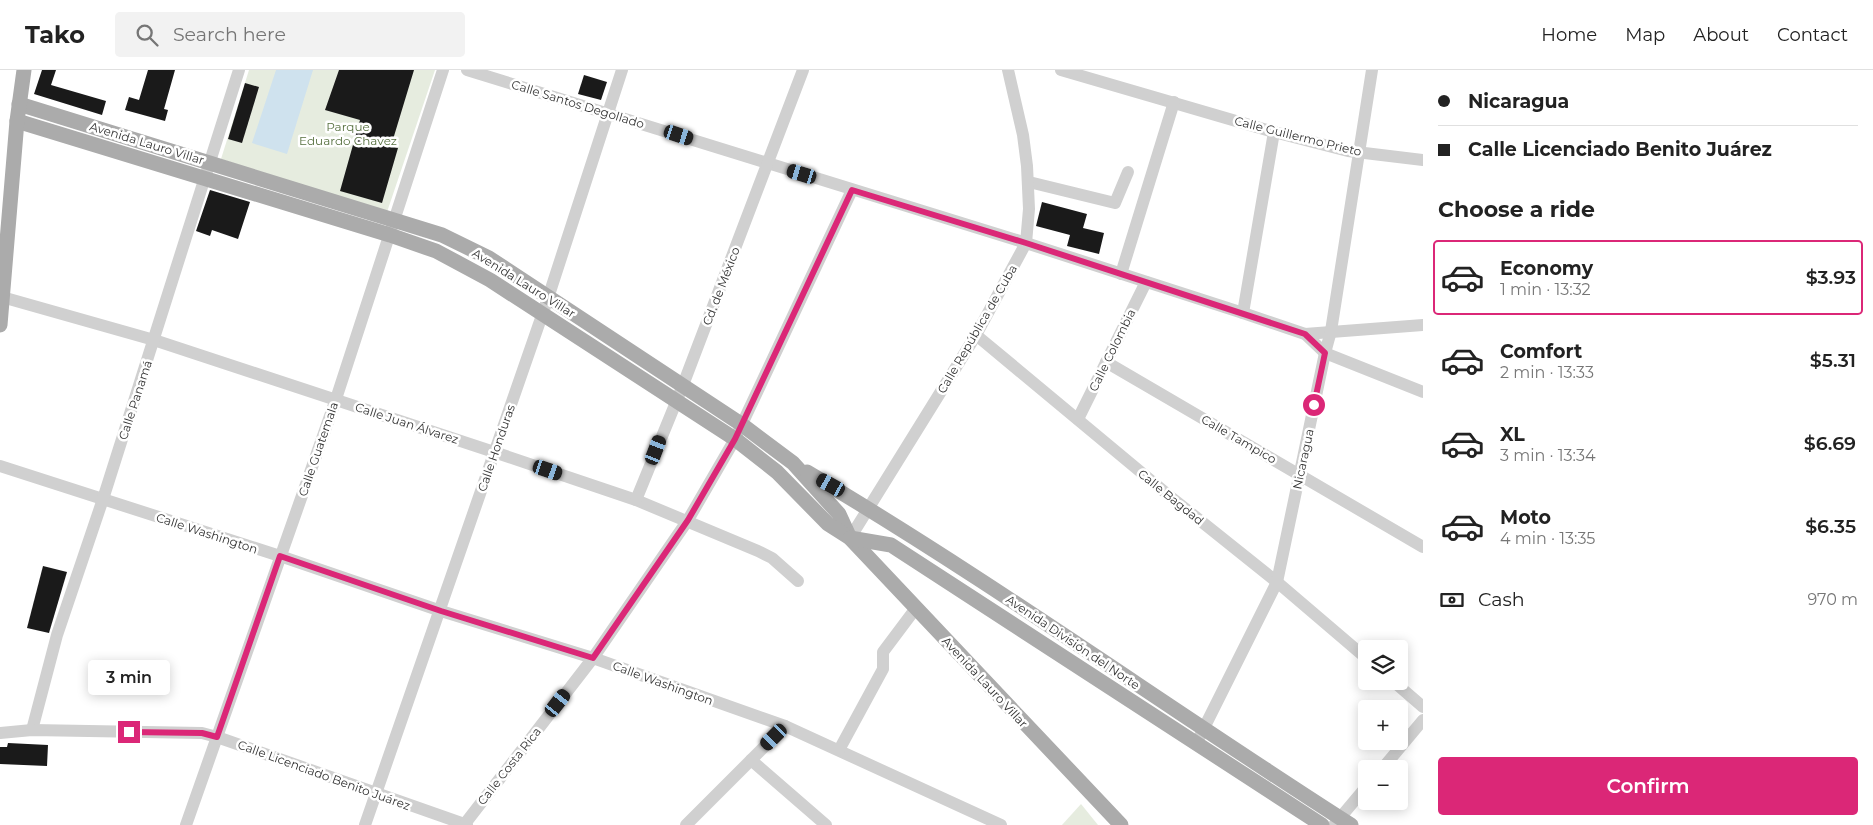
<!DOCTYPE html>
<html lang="en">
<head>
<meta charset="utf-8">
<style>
  :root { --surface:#fff; --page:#f2f2f2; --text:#222; --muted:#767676; --line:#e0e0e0; --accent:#db2777 }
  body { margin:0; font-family:Montserrat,sans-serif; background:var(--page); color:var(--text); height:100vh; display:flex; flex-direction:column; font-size:19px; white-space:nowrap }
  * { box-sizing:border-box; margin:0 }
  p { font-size:16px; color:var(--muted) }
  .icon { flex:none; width:28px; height:28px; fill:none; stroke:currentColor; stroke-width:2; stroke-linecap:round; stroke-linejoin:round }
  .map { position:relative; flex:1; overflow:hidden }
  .drawer { display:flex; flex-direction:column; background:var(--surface); width:450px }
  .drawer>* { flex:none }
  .hud { display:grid; align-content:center; height:110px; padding:0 15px; background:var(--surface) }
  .fabs { position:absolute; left:1358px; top:570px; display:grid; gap:10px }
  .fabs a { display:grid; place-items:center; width:50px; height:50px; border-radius:5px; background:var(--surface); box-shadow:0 2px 12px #0003; font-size:25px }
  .end { position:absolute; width:22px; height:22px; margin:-11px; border:6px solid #db2777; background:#fff; box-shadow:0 0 0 2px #fff }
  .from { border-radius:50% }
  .bubble { position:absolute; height:35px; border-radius:5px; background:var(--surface); box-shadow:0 2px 12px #0003; font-size:16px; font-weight:600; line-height:35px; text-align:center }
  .car { position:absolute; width:15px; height:30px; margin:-15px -8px; border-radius:6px; box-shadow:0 0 4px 1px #0007; background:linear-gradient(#222 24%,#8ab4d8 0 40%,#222 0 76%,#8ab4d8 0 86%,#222 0) }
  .hud b { display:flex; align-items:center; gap:18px; height:48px; font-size:19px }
  .hud b+b { border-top:1px solid var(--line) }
  .hud i { width:12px; height:12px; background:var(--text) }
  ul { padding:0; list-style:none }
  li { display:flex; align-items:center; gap:15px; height:75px; margin:0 10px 8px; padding:0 5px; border:2px solid transparent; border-radius:5px }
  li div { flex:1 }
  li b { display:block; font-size:19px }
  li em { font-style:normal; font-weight:600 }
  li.on { border-color:var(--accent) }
  li>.icon { width:45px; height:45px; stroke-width:1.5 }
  h2 { padding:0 15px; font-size:22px; line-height:60px }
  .pay { display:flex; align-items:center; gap:12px; height:55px; padding:0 15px; font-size:19px }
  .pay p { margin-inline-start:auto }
  .action { display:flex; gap:10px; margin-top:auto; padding:10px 15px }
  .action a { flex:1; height:58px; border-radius:5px; background:var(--accent); color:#fff; font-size:20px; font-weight:600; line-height:58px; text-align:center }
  header { display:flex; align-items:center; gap:30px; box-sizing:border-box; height:70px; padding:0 25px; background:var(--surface); border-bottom:1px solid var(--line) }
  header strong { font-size:24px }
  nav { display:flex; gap:28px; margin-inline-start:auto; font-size:18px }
  .search { width:350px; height:45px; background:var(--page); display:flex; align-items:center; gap:12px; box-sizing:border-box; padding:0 18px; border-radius:5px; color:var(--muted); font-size:19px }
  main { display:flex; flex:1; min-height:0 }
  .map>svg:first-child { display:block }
</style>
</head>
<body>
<header>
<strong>Tako</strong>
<div class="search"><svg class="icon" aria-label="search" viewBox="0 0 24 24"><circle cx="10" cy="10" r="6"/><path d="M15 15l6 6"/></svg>Search here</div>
<nav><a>Home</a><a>Map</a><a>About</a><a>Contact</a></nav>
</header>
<main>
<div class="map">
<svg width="1423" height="755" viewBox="0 0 1423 755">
  <rect width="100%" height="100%" fill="#fff"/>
  <!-- green -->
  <g fill="#e6ecdf">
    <path d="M249,0H435L387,142L221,89Z"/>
    <path d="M1081,734L1098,755H1062Z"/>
  </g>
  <!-- water -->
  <path fill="#cfe2ee" d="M276,0H313L287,84L252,73Z"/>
  <!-- building -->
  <g fill="#1a1a1a">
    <path d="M42,0H56L51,15L106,31L102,45L34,24Z"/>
    <path d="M148,0H175L164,39L168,40L165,51L125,40L129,27L139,30Z"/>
    <path d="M339,0H414L391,76L398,78L382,133L340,121L360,50L325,40Z"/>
    <path d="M584,5L607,12L601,30L578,24Z"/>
    <path d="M245,13L259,17L242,73L228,69Z"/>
    <path d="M210,120L250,132L238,169L212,160L210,166L196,161Z"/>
    <path d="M1042,132L1087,144L1083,158L1104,163L1099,184L1067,176L1070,165L1036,156Z"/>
    <path d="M43,496L67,502L49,563L27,558Z"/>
    <path d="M8,673L48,675L47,696L0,694V677H7Z"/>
  </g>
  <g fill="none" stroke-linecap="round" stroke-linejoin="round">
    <!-- minor -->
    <g stroke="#d0d0d0" stroke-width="12">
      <path d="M467,0L1026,173L1243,243L1305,264L1325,283L1423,322"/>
      <path d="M1061,0L1274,62L1348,81L1423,90"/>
      <path d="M1029,112L1115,133L1128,102"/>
      <path d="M1121,204L1174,32"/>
      <path d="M2,227L154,270L494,382L636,430L758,481L772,488L798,511"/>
      <path d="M1243,243L1274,62"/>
      <path d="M1305,264L1423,255"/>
      <path d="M976,265L1172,428L1277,512L1366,588"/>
      <path d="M1106,292L1423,477"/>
      <path d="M1078,349L1146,212"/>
      <path d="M0,396L280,486L441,541L593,588L785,656L1001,755"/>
      <path d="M636,430L683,315L803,0"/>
      <path d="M850,468L976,265L1026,173L1029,139L1027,96L1023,65L1008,0"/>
      <path d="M1393,611L1423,637"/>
      <path d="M32,660L57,565L103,429L239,0"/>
      <path d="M0,663L32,660L202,663L217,667L467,755"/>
      <path d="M1197,672L1277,512L1325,283L1331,261L1372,0"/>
      <path d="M839,680L883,599V582L916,538"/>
      <path d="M751,690L826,755"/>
      <path d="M1382,699L1423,650"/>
      <path d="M186,755L336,329L443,0"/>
      <path d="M365,755L548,228L622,0"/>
      <path d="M464,755L593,588L688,450L735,369L852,120"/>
      <path d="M686,755L785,656"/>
      <path d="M1334,755L1366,717"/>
    </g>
    <!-- major -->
    <g stroke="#ababab" stroke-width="15">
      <path d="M19,34L442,165L489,188L741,354L793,393L839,444L850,468"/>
      <path d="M17,51L390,165L436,181L490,210L735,369L777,402L828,454L850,468L1121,755"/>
      <path d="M0,255L17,51L24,0"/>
      <path d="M807,402C993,512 1169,639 1351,755"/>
      <path d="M850,468L891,475L1322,755"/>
    </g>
  </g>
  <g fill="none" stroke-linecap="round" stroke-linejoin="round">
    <!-- route -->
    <path stroke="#db2777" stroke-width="6" d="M129,662L202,663L217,667L280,486L441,541L593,588L688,450L735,369L852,120L1026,173L1305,264L1325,283L1314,335"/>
  </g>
  <g text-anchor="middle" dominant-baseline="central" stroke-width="5" stroke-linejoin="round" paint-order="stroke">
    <!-- street labels -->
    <g font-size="12" fill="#333" stroke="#fff">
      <text transform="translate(578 34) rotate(17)">Calle Santos Degollado</text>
      <text transform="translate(1298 66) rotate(14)">Calle Guillermo Prieto</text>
      <text transform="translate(147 73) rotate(17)">Avenida Lauro Villar</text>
      <text transform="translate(524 213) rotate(32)">Avenida Lauro Villar</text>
      <text transform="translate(721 216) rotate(-69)">Cd. de México</text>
      <text transform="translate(977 259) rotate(-60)">Calle República de Cuba</text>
      <text transform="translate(1112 280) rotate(-64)">Calle Colombia</text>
      <text transform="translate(135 330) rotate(-72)">Calle Panamá</text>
      <text transform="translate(407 353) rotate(18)">Calle Juan Álvarez</text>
      <text transform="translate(1239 369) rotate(30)">Calle Tampico</text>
      <text transform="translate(496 378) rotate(-71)">Calle Honduras</text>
      <text transform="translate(318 379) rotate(-71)">Calle Guatemala</text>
      <text transform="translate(1303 389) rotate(-78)">Nicaragua</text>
      <text transform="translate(1171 427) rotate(39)">Calle Bagdad</text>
      <text transform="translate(207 463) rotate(18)">Calle Washington</text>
      <text transform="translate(1073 572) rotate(34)">Avenida División del Norte</text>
      <text transform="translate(985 612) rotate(47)">Avenida Lauro Villar</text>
      <text transform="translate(663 613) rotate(20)">Calle Washington</text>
      <text transform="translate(509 696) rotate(-52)">Calle Costa Rica</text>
      <text transform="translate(324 705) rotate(20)">Calle Licenciado Benito Juárez</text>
    </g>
    <!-- park labels -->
    <g font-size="12" fill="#56703f" stroke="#fff">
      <text x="348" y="56">Parque<tspan x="348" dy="14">Eduardo Chavez</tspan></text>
    </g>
  </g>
</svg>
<div class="fabs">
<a><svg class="icon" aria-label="layers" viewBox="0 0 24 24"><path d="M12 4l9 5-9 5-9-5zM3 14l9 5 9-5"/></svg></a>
<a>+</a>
<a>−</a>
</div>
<i class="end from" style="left:1314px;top:335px"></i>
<i class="end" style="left:129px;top:662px"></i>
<div class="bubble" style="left:88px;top:590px;width:82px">3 min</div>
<i class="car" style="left:679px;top:65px;rotate:108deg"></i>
<i class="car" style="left:802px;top:104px;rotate:287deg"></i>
<i class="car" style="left:656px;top:380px;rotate:21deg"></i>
<i class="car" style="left:548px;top:400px;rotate:109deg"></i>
<i class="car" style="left:831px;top:415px;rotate:299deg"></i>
<i class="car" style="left:558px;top:633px;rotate:38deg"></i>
<i class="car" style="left:774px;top:667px;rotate:225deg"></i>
</div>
<section class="drawer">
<div class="hud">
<b><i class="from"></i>Nicaragua</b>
<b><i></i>Calle Licenciado Benito Juárez</b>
</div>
<h2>Choose a ride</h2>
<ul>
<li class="on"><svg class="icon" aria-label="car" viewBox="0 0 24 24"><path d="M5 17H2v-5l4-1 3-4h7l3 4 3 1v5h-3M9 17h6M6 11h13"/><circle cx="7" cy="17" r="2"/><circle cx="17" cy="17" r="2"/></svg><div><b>Economy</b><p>1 min · 13:32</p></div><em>$3.93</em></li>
<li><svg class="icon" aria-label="car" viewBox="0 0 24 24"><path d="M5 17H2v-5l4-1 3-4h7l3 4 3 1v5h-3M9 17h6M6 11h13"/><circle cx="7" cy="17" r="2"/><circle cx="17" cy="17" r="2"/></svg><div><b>Comfort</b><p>2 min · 13:33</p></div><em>$5.31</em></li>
<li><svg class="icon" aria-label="car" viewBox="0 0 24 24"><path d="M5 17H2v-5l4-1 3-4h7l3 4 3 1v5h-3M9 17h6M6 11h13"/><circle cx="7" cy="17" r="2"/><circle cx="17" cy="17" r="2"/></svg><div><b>XL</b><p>3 min · 13:34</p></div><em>$6.69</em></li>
<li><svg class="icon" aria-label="car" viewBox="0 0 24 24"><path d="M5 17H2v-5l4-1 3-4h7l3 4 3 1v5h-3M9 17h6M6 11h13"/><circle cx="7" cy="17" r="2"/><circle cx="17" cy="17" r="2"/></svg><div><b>Moto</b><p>4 min · 13:35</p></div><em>$6.35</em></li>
</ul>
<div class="pay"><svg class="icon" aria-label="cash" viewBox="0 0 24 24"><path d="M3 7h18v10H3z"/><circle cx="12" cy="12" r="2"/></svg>Cash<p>970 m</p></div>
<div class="action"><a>Confirm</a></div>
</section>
</main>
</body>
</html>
